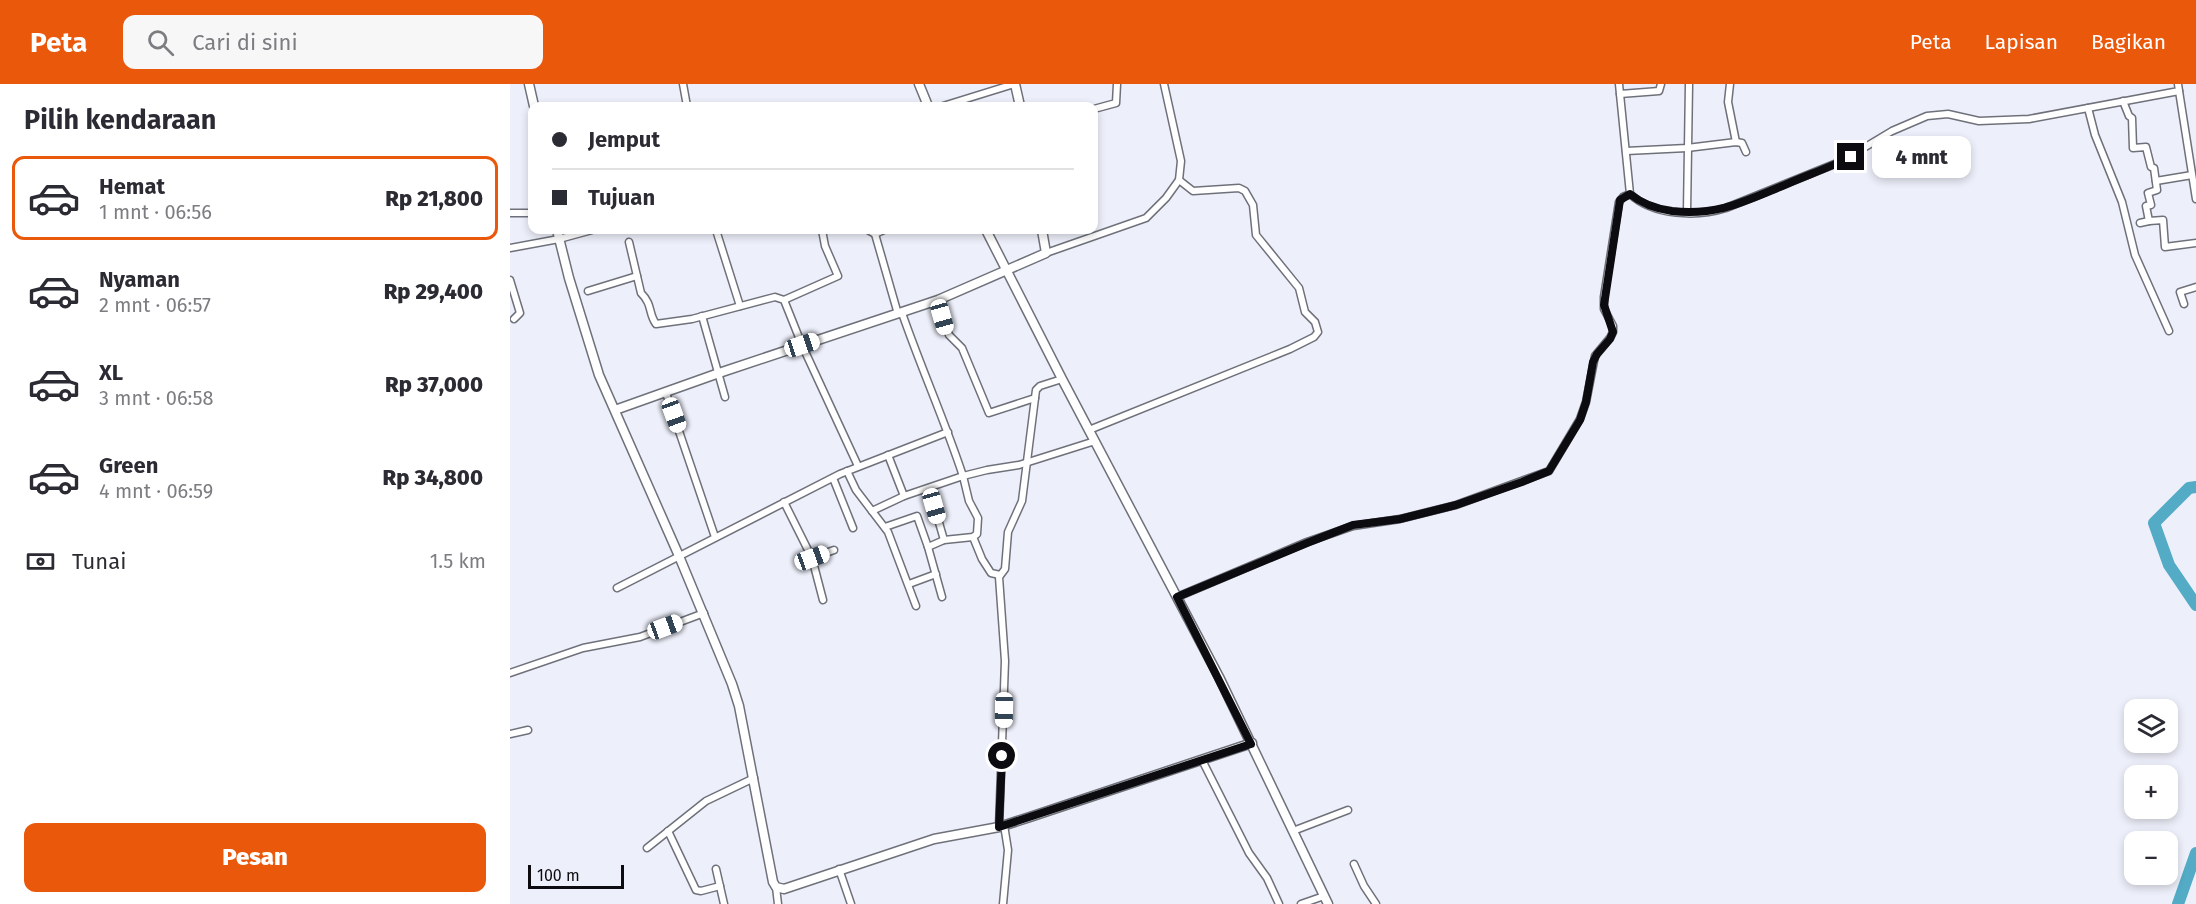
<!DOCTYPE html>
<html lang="id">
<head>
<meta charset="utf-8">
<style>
  :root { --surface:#fff; --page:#f7f7f7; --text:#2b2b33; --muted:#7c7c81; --line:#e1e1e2; --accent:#ea580c }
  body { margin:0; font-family:"Fira Sans",sans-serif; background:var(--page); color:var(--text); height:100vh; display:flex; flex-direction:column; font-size:22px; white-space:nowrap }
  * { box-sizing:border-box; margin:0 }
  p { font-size:20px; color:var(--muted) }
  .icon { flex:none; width:33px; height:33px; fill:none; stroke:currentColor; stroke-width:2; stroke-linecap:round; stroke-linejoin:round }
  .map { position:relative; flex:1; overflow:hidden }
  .side { display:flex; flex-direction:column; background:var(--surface); width:510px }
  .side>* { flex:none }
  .top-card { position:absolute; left:18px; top:18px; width:570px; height:132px; border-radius:12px; box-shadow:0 3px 9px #0003; display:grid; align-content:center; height:132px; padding:0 24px; background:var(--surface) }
  .fabs { position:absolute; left:1614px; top:615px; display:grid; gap:12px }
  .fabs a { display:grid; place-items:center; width:54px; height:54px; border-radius:12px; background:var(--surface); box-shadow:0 3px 9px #0003; font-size:30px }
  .scale { position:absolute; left:18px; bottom:15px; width:96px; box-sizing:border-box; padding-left:6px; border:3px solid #0c0c10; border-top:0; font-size:16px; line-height:21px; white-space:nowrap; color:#0c0c10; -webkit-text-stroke:4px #edeffa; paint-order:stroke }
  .end { position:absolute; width:27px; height:27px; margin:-14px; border:8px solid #0c0c10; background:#fff; box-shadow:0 0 0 3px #fff }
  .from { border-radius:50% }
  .bubble { position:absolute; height:42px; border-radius:12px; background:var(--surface); box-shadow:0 3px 9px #0003; font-size:20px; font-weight:800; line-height:42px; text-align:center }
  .car { position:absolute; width:18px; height:36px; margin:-18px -9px; border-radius:8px; box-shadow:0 0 4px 2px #0007; background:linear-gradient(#fff 24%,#345 0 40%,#fff 0 76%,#345 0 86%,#fff 0) }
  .top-card b { display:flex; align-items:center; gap:21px; height:57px; font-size:22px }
  .top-card b+b { border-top:2px solid var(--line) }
  .top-card i { width:15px; height:15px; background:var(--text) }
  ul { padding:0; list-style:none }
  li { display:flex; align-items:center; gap:18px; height:84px; margin:0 12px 9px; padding:0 12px; border:3px solid transparent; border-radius:12px }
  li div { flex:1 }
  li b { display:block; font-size:22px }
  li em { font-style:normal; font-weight:800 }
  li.selected { border-color:var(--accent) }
  li>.icon { width:54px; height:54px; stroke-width:1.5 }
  h2 { padding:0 24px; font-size:27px; line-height:72px }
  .pay { display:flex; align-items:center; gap:15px; height:66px; padding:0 24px; font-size:22px }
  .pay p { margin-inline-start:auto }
  .cta { display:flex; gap:12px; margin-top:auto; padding:12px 24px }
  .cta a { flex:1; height:69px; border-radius:12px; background:var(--accent); color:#fff; font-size:24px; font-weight:800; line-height:69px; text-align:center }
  header { display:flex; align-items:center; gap:36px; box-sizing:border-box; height:84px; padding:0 30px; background:var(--accent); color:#fff }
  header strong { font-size:28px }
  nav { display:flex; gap:33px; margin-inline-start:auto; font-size:21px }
  .search { width:420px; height:54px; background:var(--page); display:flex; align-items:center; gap:15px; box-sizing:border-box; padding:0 21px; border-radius:12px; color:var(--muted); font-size:22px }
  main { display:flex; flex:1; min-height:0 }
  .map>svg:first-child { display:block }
</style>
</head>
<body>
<header>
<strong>Peta</strong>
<div class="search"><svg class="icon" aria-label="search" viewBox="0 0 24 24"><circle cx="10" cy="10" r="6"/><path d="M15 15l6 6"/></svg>Cari di sini</div>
<nav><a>Peta</a><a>Lapisan</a><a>Bagikan</a></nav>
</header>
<main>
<section class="side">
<h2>Pilih kendaraan</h2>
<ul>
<li class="selected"><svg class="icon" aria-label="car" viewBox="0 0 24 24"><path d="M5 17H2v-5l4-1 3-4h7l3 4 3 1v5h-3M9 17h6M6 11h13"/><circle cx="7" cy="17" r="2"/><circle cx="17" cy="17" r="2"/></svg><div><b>Hemat</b><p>1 mnt · 06:56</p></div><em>Rp 21,800</em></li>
<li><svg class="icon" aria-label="car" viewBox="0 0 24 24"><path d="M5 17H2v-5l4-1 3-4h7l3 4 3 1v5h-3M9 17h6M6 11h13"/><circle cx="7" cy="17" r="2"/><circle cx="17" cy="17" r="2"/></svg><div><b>Nyaman</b><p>2 mnt · 06:57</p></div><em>Rp 29,400</em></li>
<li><svg class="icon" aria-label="car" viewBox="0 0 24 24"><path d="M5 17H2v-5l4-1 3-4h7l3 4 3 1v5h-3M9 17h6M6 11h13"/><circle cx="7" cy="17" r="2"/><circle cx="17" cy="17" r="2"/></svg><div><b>XL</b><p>3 mnt · 06:58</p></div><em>Rp 37,000</em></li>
<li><svg class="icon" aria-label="car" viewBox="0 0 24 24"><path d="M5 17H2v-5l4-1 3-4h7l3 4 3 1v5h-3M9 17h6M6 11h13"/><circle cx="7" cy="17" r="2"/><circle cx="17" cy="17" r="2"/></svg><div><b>Green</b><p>4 mnt · 06:59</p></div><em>Rp 34,800</em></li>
</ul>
<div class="pay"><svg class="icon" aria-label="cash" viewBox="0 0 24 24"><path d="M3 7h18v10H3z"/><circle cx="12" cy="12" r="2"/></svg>Tunai<p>1.5 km</p></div>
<div class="cta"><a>Pesan</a></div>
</section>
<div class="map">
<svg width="1686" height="820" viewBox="0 0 1686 820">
  <rect width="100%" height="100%" fill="#edeffa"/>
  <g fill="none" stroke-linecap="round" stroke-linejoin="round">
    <!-- river -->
    <g stroke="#53abc5" stroke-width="12">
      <path d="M1686,403L1679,404L1644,439L1659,481L1686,521"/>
      <path d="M1668,820L1686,769"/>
    </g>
    <defs>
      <g id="street">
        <path d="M173,0L177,22"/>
        <path d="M1109,0L1120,110C1144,132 1187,133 1216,124L1332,77L1382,47L1417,32L1438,30L1469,37L1519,35L1669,7L1668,0"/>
        <path d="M1220,0L1218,18L1226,58"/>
        <path d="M1669,7L1686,115"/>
        <path d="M1110,10L1149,7L1151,0"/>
        <path d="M1613,17L1619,32L1622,34L1623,64L1636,63L1641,83L1644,84L1647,106L1638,109L1641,121L1636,122L1639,137L1653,136L1655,163L1686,159"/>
        <path d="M433,22L501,1"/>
        <path d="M1578,24L1585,51L1612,118L1625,171L1659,247"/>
        <path d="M584,25L606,19L607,0"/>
        <path d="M1116,67L1177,64L1226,58L1232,59L1236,68"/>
        <path d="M1646,97L1682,91"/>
        <path d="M1177,128L1179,0"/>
        <path d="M0,129H22"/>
        <path d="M1630,139L1639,137"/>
        <path d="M206,146L230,222"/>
        <path d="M358,146L365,150L388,230"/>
        <path d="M365,150L374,146"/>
        <path d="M119,158L131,209C143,221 138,229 146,240L182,235L265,213L274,216L292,261L348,382"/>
        <path d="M0,164L49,155L82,146"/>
        <path d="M536,169L636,134L656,114L669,96L671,77L654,0"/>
        <path d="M0,196L10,229L4,235"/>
        <path d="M78,207L127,192"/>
        <path d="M274,216L328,192L315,162L312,146"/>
        <path d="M428,216L439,251L452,264L479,329L525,314"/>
        <path d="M1674,220L1670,208L1686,203"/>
        <path d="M392,229C411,284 435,337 453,392L477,386L509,381L585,357"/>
        <path d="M192,232L215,313"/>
        <path d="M156,309L205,453"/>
        <path d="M579,346L780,265L804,253L808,248L805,238L795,228L789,204L746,151L743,121L735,107L729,104L683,107L669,96"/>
        <path d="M378,371L394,412L453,392L459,417L468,434L467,450L463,453L434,456L418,463L432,513"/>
        <path d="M337,387L346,406L378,448L406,522"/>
        <path d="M323,394L343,444"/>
        <path d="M419,404L434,456"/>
        <path d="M274,418L302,474L313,516"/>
        <path d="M362,427L394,412"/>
        <path d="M375,443L407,432L418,463"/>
        <path d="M463,453L472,475L481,489L490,491"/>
        <path d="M302,474L324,466"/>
        <path d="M399,500L426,490"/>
        <path d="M107,504L330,390L438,348"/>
        <path d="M667,513L797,458L843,442L890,435L946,421L1039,387L1070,335L1076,318L1085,272L1100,254L1103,248V242L1094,225V213L1109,118L1113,113L1120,110"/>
        <path d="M0,589L73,564L130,553L194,529"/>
        <path d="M0,650L18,646"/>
        <path d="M692,676L739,769L757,794L769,820"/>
        <path d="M489,743L495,577L489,493L495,485L498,448L512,417L526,306L530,302L552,295"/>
        <path d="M158,747L186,806L191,807L210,802"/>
        <path d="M783,747L838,726"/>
        <path d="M137,764L196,717L244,694"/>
        <path d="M844,780L854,802L866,820"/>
        <path d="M206,785L214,820"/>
        <path d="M329,785L341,820"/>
        <path d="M266,803L268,820"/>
        <path d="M493,820L498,766L494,741"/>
        <path d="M791,820L814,812"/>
      </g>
      <g id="secondary">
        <path d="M19,0L24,22"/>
        <path d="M409,0L418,22"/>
        <path d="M505,0L510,22"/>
        <path d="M47,146L59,194L89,291L169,472L222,600L229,622L263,798L266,803L274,805L424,755L489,743L520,733L742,659"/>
        <path d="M476,146L552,295L709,593L818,820"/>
        <path d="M105,326L209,289L428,216L536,169L532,146"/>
      </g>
    </defs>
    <!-- street casing -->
    <use href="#street" stroke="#6f717a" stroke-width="9"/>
    <!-- secondary casing -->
    <use href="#secondary" stroke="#6f717a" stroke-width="11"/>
    <!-- street -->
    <use href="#street" stroke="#fff" stroke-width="6"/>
    <!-- secondary -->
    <use href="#secondary" stroke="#fff" stroke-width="8"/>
  </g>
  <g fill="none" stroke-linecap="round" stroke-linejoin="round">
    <!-- route -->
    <path stroke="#0c0c10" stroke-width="8" d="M492,672L489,743L741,660L667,513L797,459L843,441L890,435L946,421L1012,398L1039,387L1070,336L1076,318L1083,278L1087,270L1100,255L1103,248L1094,221L1110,116L1120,110C1132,120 1147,125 1162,127C1209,132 1235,117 1277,100C1298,91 1320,83 1341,73"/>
  </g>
</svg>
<div class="fabs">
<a><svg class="icon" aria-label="layers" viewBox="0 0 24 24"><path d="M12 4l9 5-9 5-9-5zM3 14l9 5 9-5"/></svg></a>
<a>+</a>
<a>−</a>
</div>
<div class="scale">100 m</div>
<i class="end from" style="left:492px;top:672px"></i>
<i class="end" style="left:1341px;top:73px"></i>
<div class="bubble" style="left:1362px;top:52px;width:99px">4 mnt</div>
<i class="car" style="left:432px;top:233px;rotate:164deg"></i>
<i class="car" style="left:292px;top:261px;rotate:72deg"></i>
<i class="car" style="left:164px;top:331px;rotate:160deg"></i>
<i class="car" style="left:424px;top:422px;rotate:164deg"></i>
<i class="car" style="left:302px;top:474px;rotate:70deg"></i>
<i class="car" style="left:155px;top:543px;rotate:70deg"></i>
<i class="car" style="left:494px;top:626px;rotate:181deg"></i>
<div class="top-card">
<b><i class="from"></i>Jemput</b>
<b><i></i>Tujuan</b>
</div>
</div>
</main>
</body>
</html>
